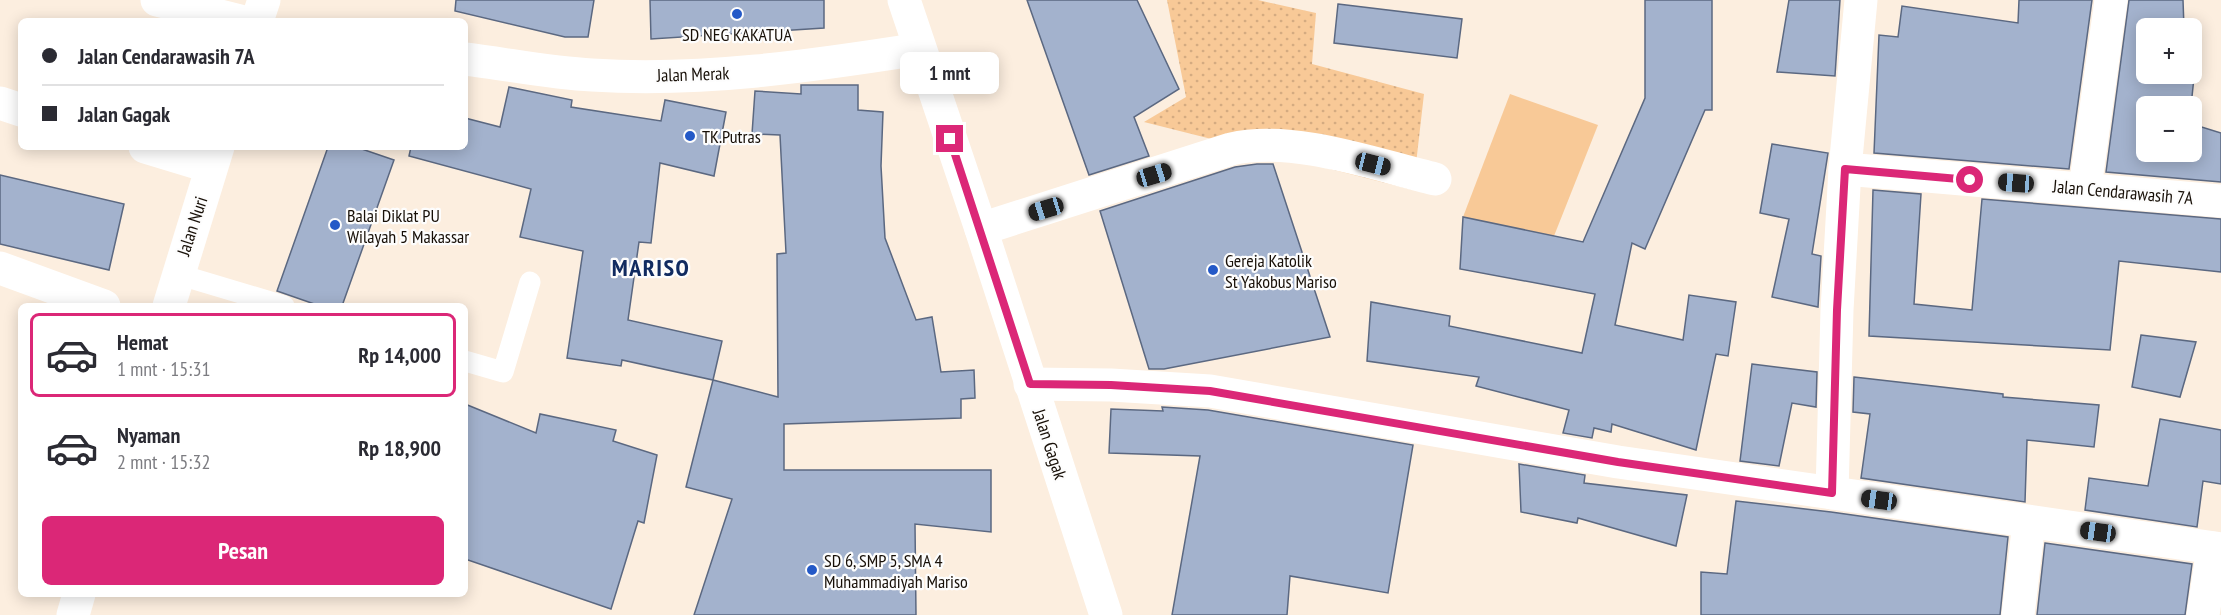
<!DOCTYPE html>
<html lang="id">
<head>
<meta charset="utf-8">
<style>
  :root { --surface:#fff; --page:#f2f2f3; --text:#2b2b33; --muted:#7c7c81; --line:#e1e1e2; --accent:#db2777 }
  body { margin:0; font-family:"PT Sans Narrow",sans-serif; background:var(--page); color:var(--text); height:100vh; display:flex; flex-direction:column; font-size:22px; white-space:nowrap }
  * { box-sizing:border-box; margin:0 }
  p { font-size:20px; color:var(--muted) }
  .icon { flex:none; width:33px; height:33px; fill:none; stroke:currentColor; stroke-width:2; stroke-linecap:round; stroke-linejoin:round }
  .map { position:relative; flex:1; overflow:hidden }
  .sheet { position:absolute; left:18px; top:303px; width:450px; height:294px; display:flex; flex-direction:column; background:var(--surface); border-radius:9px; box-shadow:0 3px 15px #0003 }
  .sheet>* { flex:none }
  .banner { position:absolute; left:18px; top:18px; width:450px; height:132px; border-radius:9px; box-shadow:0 3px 15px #0003; display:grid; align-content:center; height:132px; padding:0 24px; background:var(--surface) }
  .tools { position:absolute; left:2136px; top:18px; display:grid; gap:12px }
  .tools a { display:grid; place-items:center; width:66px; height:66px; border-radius:9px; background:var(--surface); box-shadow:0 3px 15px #0003; font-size:30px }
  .end { position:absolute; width:27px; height:27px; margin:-14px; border:8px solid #db2777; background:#fff; box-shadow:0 0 0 3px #fff }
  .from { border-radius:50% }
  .bubble { position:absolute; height:42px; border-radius:9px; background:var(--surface); box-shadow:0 3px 15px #0003; font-size:20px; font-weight:600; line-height:42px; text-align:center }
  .car { position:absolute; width:18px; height:36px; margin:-18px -9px; border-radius:8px; box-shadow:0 0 4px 2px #0007; background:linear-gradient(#222 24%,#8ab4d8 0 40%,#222 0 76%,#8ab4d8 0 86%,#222 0) }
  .banner b { display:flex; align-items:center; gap:21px; height:57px; font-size:22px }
  .banner b+b { border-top:2px solid var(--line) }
  .banner i { width:15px; height:15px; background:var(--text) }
  ul { padding:10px 0 0; list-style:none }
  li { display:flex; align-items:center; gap:18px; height:84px; margin:0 12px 9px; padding:0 12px; border:3px solid transparent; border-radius:9px }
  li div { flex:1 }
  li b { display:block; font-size:22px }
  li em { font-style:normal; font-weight:600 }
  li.on { border-color:var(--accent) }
  li>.icon { width:54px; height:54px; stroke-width:1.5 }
  .primary-button { display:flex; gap:12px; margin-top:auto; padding:12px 24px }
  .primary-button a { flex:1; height:69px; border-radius:9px; background:var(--accent); color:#fff; font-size:24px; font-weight:600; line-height:69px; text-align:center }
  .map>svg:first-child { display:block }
</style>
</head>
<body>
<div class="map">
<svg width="2221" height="615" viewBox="0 0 2221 615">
  <defs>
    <pattern id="park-dots" width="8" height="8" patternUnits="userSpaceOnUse" patternTransform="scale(1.5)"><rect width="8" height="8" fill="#f8c997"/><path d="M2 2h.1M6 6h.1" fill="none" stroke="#d4ab81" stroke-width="1.8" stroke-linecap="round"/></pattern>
  </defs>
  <rect width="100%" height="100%" fill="#fceedf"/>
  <!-- park -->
  <path fill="url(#park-dots)" d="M1167,0H1258L1316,13L1312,64L1424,94L1413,190L1144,122L1186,97Z"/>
  <!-- pitch -->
  <path fill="#f8c997" d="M1510,94L1598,125L1554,236L1463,217Z"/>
  <!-- building -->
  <g fill="#a3b2cd" stroke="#5b6881" stroke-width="1.5">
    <path d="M456,0H594L588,37H565L455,11Z"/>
    <path d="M650,0H824V28L651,39Z"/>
    <path d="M1027,0H1137L1179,89L1134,117L1149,156L1089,175Z"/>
    <path d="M1645,0H1712V110H1705L1645,249L1632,243L1615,325L1683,340L1689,295L1736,302L1728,356L1716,354L1696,450L1612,424L1611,432L1594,428L1592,438L1563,433L1569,410L1476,386L1479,377L1367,361L1371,302L1450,316L1449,326L1582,353L1595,294L1460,269L1463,217L1583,242L1645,98Z"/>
    <path d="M1789,0H1840L1835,76L1777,72Z"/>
    <path d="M2019,0H2092L2069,169L1874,153L1879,35L1898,37L1902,6L2018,23Z"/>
    <path d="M2129,0H2183L2184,28H2146V74H2192V48L2197,49L2191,106H2146V152H2192V124L2221,133V182L2106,172Z"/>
    <path d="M1338,4L1462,19L1457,58L1334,43Z"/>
    <path d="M801,85H858V110L883,112L881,166L885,238L916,320L932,317L941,372L974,370L975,398L961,399V418L784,424V470H991V532L915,524L916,615H694L732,499L686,487L713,380L778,397L777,254L786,253L780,135L752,134L755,91L801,94Z"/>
    <path d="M509,87L572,100L571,107L661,121L665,100L726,112L714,176L660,163L651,243L639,242L628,320L722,341L713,380L622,360L621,366L567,358L583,251L520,237L531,189L409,156L411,147H465V118L500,127Z"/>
    <path d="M1772,144L1828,153L1812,254L1821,256L1818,307L1772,297L1789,219L1760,213Z"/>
    <path d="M328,147H356L394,160L342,306H320L277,291Z"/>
    <path d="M1257,164H1273L1330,337L1164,369H1149L1100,211L1235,167Z"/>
    <path d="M0,175L124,204L109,270L0,244Z"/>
    <path d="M1873,190L1921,194L1914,304L1972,310L1982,199L2221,219V272L2119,261L2110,350L1869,336Z"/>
    <path d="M2141,335L2196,342L2180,397L2132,387Z"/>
    <path d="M1752,364L1817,372L1816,407L1792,403L1779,466L1740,461Z"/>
    <path d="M1854,377L2003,394V397L2099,405L2094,447L2027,440L2025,502L1861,478L1870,414L1853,412Z"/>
    <path d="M465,404L536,433L540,414L616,430L613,441L657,455L644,523L638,521L611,609L465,559Z"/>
    <path d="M1162,407L1208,410L1413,445L1388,593L1290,576L1287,615H1172L1200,456L1109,453L1111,409L1163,411Z"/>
    <path d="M2160,419L2221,430V484L2203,481L2197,527L2085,510L2089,478L2148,486Z"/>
    <path d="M1519,464L1585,475L1584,483L1687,495L1676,546L1578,518L1577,523L1521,512Z"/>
    <path d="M1736,501L1831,512L2008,537L2000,615H1701V572L1727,574Z"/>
    <path d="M2045,543L2192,564L2185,615H2037Z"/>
  </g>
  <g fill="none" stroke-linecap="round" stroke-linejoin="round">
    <!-- lane -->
    <g stroke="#fff" stroke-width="21">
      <path d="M177,274L284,306"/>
      <path d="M465,361L503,372L530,282"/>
    </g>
    <!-- street -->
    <g stroke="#fff" stroke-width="33">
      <path d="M157,0L240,21"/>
      <path d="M465,59C507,64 550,73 592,75C702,82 811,66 920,49"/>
      <path d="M0,103L21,110"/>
      <path d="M145,147L211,167"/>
      <path d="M1845,169L2221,201"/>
      <path d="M2085,188L2111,0"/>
      <path d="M981,229L1231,149C1294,135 1373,164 1435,179"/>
      <path d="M0,268L104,306"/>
      <path d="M1030,384L1111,385L1210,391L1618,462L2221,549"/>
      <path d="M1832,493L1837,310L1845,169L1861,0"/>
      <path d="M2018,615L2029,522"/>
      <path d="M2203,615L2213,548"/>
    </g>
    <!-- secondary -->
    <g stroke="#fff" stroke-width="33">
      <path d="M904,0L981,229L1106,615"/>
      <path d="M257,21L264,0"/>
      <path d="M169,306L218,147"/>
      <path d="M73,615L79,594"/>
    </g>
  </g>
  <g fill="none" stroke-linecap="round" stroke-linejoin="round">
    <!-- route -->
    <path stroke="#db2777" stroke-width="8" d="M950,139L1030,384L1111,385L1210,391L1618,462L1832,493L1837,310L1845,169L1970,180"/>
  </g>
  <!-- markers -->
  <g fill="#2459c7" stroke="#fdfdfd" stroke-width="2">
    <circle cx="737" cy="14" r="6"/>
    <circle cx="690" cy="136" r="6"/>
    <circle cx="335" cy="225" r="6"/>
    <circle cx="1213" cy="270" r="6"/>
    <circle cx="812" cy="570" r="6"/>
  </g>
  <g text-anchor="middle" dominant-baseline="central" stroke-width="4.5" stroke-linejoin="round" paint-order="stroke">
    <!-- poi labels -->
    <g font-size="18" fill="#170f07" stroke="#fdfdfd" text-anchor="start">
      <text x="737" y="34" text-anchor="middle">SD NEG KAKATUA</text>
      <text x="702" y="136">TK.Putras</text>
      <text x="347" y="215">Balai Diklat PU<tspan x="347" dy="21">Wilayah 5 Makassar</tspan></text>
      <text x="1225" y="260">Gereja Katolik<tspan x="1225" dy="21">St Yakobus Mariso</tspan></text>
      <text x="824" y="560">SD 6, SMP 5, SMA 4<tspan x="824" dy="21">Muhammadiyah Mariso</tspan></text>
    </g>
    <!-- street labels -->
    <g font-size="18" fill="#170f07" stroke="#fdfdfd">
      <text transform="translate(693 74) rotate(-2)">Jalan Merak</text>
      <text transform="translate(2123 192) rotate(5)">Jalan Cendarawasih 7A</text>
      <text transform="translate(192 226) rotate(-72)">Jalan Nuri</text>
      <text transform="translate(1050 444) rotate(72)">Jalan Gagak</text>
    </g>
    <!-- district labels -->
    <g font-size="24" font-weight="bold" letter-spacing="1.5" fill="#112b60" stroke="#fdfdfd">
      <text x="651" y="267">MARISO</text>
    </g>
  </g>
</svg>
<div class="tools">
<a>+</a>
<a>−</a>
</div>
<i class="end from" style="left:1970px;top:180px"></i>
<i class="end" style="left:950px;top:139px"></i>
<div class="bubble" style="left:900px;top:52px;width:99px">1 mnt</div>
<i class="car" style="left:1373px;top:164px;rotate:104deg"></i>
<i class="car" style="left:1154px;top:175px;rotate:73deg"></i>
<i class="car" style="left:2016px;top:183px;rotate:274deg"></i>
<i class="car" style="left:1046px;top:209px;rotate:253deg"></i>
<i class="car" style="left:1879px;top:500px;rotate:278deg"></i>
<i class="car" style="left:2098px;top:532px;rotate:278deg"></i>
<div class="banner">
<b><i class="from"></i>Jalan Cendarawasih 7A</b>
<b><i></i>Jalan Gagak</b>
</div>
<section class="sheet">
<ul>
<li class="on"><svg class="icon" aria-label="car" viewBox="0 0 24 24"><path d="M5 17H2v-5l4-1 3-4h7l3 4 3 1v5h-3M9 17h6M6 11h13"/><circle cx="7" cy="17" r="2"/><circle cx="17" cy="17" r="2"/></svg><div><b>Hemat</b><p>1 mnt · 15:31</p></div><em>Rp 14,000</em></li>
<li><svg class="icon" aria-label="car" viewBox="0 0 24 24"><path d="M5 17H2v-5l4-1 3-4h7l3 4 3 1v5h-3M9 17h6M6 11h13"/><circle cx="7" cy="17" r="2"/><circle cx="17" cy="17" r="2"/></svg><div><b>Nyaman</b><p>2 mnt · 15:32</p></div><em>Rp 18,900</em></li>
</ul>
<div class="primary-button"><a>Pesan</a></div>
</section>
</div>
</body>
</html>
